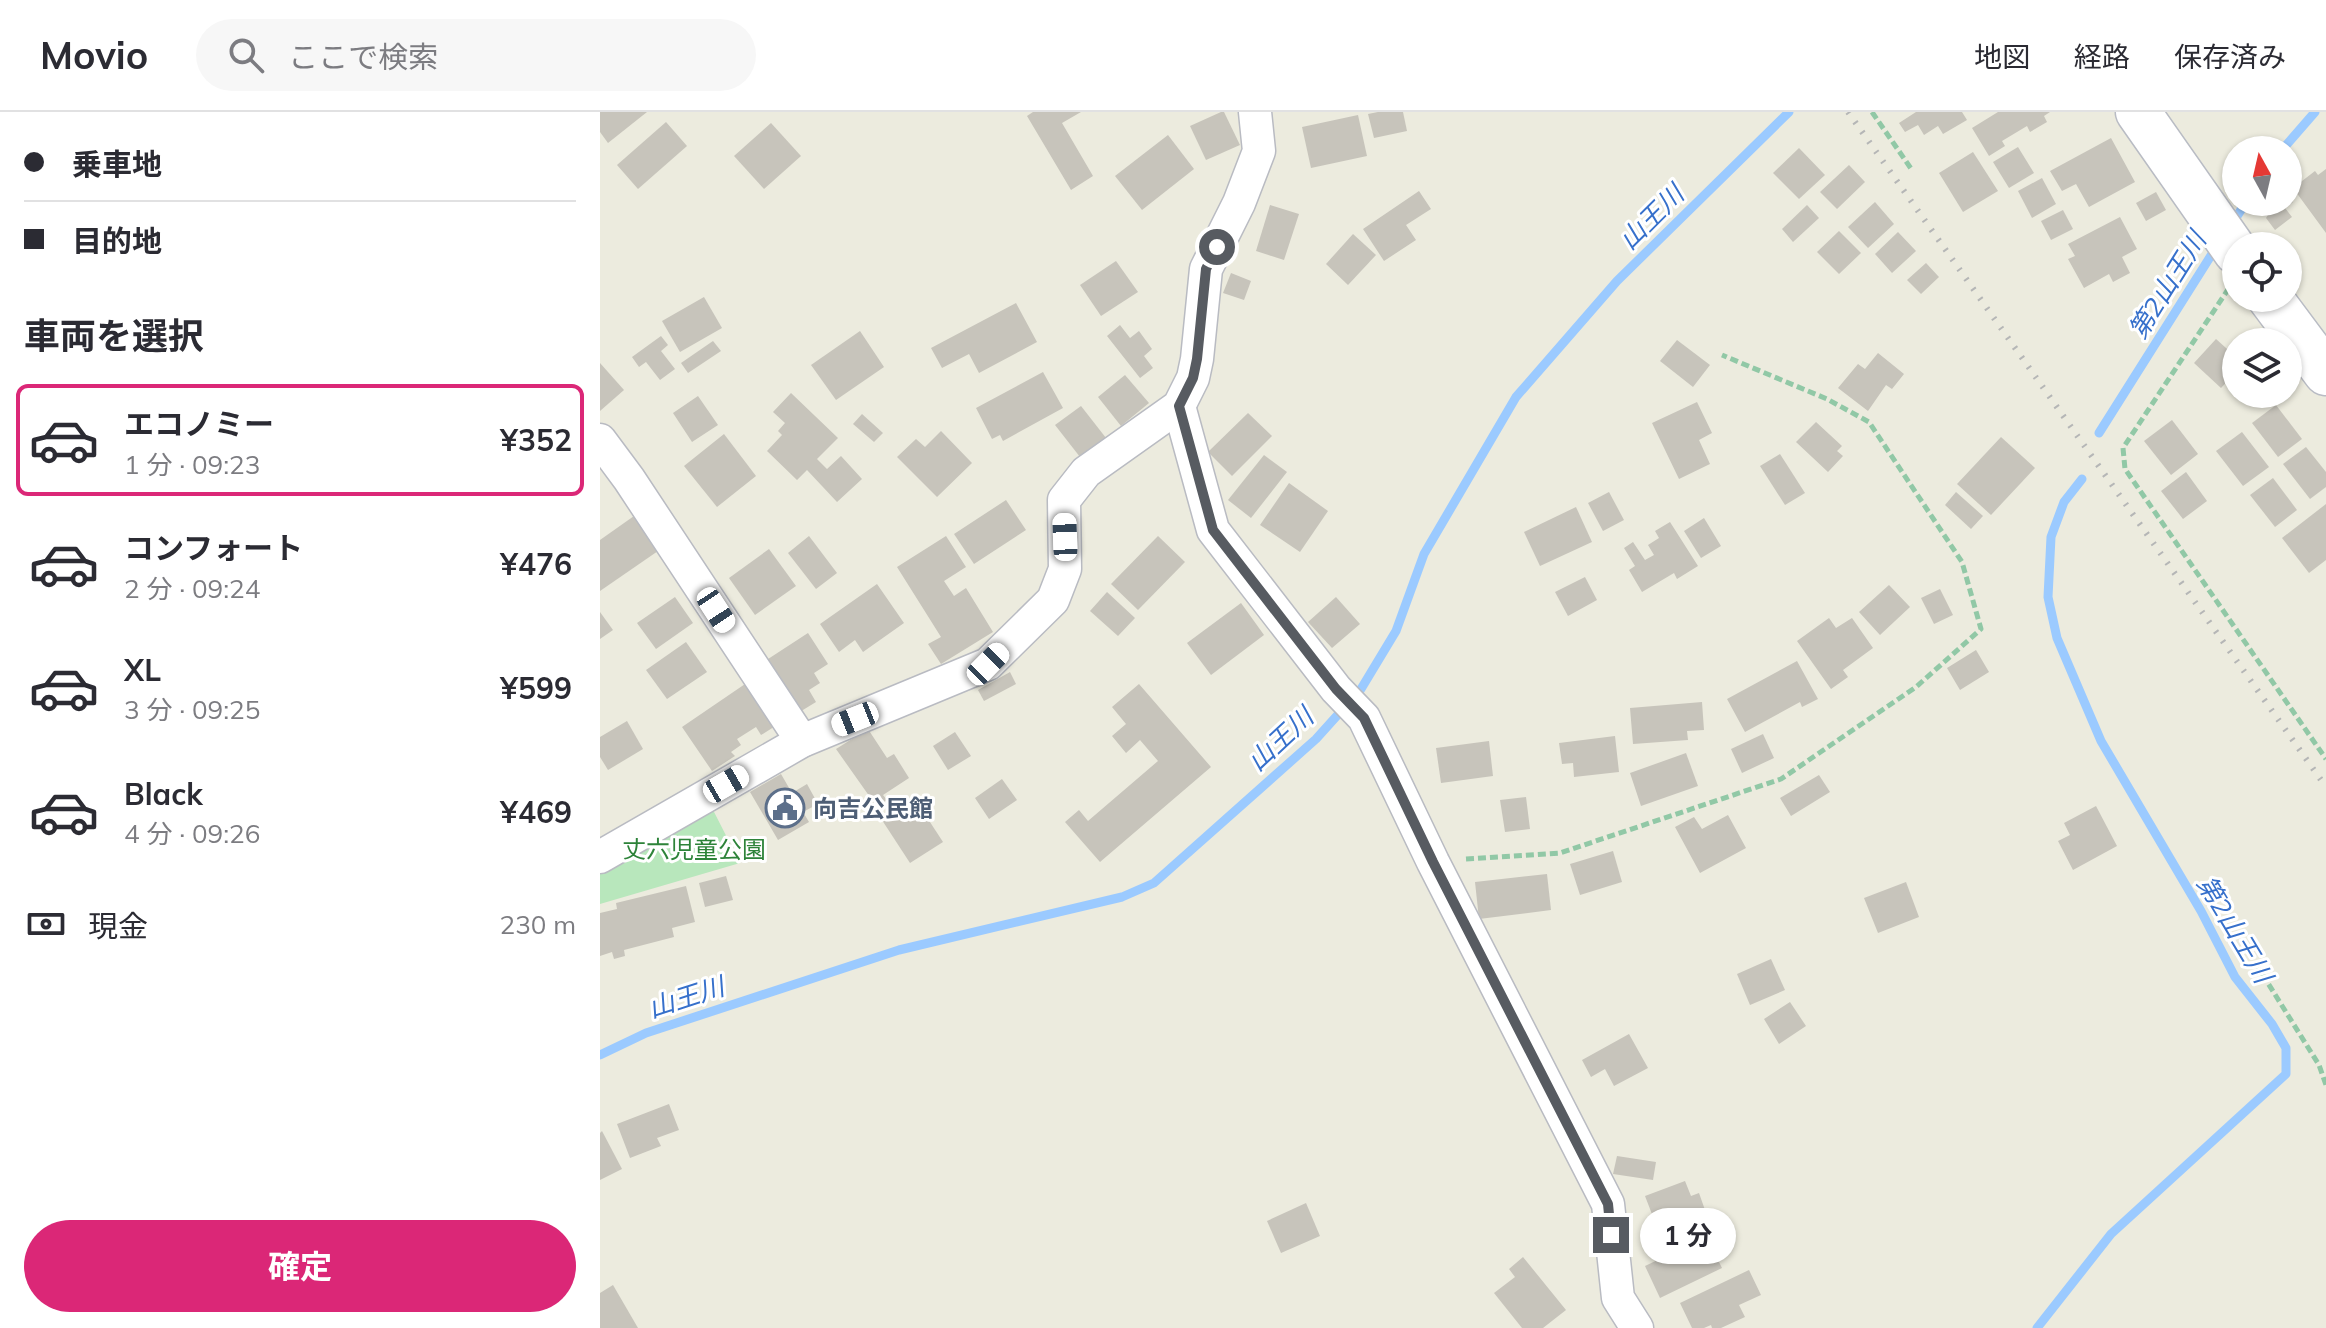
<!DOCTYPE html>
<html lang="ja">
<head>
<meta charset="utf-8">
<style>
  :root { --surface:#fff; --page:#f7f7f7; --text:#2b2b33; --muted:#7c7c81; --line:#e1e1e2; --accent:#db2777 }
  body { margin:0; font-family:Mulish,"Noto Sans JP",sans-serif; background:var(--page); color:var(--text); height:100vh; display:flex; flex-direction:column; font-size:30px; white-space:nowrap }
  * { box-sizing:border-box; margin:0 }
  p { font-size:26px; color:var(--muted) }
  .icon { flex:none; width:44px; height:44px; fill:none; stroke:currentColor; stroke-width:2; stroke-linecap:round; stroke-linejoin:round }
  .map { position:relative; flex:1; overflow:hidden }
  .details { display:flex; flex-direction:column; background:var(--surface); width:600px }
  .details>* { flex:none }
  .guide { display:grid; align-content:center; height:176px; padding:0 24px; background:var(--surface) }
  .needle { width:52px; rotate:352deg }
  .controls { position:absolute; left:1622px; top:24px; display:grid; gap:16px }
  .controls a { display:grid; place-items:center; width:80px; height:80px; border-radius:50%; background:var(--surface); box-shadow:0 2px 6px #0004; font-size:40px }
  .end { position:absolute; width:36px; height:36px; margin:-18px; border:10px solid #575b61; background:#fff; box-shadow:0 0 0 4px #fff }
  .from { border-radius:50% }
  .bubble { position:absolute; height:56px; border-radius:28px; background:var(--surface); box-shadow:0 2px 6px #0004; font-size:26px; font-weight:700; line-height:56px; text-align:center }
  .car { position:absolute; width:24px; height:48px; margin:-24px -12px; border-radius:10px; box-shadow:0 0 6px 2px #0007; background:linear-gradient(#fff 24%,#345 0 40%,#fff 0 76%,#345 0 86%,#fff 0) }
  .guide b { display:flex; align-items:center; gap:28px; height:76px; font-size:30px }
  .guide b+b { border-top:2px solid var(--line) }
  .guide i { width:20px; height:20px; background:var(--text) }
  ul { padding:0; list-style:none }
  li { display:flex; align-items:center; gap:24px; height:112px; margin:0 16px 12px; padding:0 8px; border:4px solid transparent; border-radius:12px }
  li div { flex:1 }
  li b { display:block; font-size:30px }
  li em { font-style:normal; font-weight:700 }
  li.on { border-color:var(--accent) }
  li>.icon { width:72px; height:72px; stroke-width:1.5 }
  h2 { padding:0 24px; font-size:36px; line-height:96px }
  .pay { display:flex; align-items:center; gap:20px; height:88px; padding:0 24px; font-size:30px }
  .pay p { margin-inline-start:auto }
  .cta { display:flex; gap:16px; margin-top:auto; padding:16px 24px }
  .cta a { flex:1; height:92px; border-radius:48px; background:var(--accent); color:#fff; font-size:32px; font-weight:700; line-height:92px; text-align:center }
  header { display:flex; align-items:center; gap:48px; box-sizing:border-box; height:112px; padding:0 40px; background:var(--surface); border-bottom:2px solid var(--line) }
  header strong { font-size:38px }
  nav { display:flex; gap:44px; margin-inline-start:auto; font-size:28px }
  .search { width:560px; height:72px; background:var(--page); display:flex; align-items:center; gap:20px; box-sizing:border-box; padding:0 28px; border-radius:44px; color:var(--muted); font-size:30px }
  main { display:flex; flex:1; min-height:0 }
  .map>svg:first-child { display:block }
</style>
</head>
<body>
<header>
<strong>Movio</strong>
<div class="search"><svg class="icon" aria-label="search" viewBox="0 0 24 24"><circle cx="10" cy="10" r="6"/><path d="M15 15l6 6"/></svg>ここで検索</div>
<nav><a>地図</a><a>経路</a><a>保存済み</a></nav>
</header>
<main>
<section class="details">
<div class="guide">
<b><i class="from"></i>乗車地</b>
<b><i></i>目的地</b>
</div>
<h2>車両を選択</h2>
<ul>
<li class="on"><svg class="icon" aria-label="car" viewBox="0 0 24 24"><path d="M5 17H2v-5l4-1 3-4h7l3 4 3 1v5h-3M9 17h6M6 11h13"/><circle cx="7" cy="17" r="2"/><circle cx="17" cy="17" r="2"/></svg><div><b>エコノミー</b><p>1 分 · 09:23</p></div><em>¥352</em></li>
<li><svg class="icon" aria-label="car" viewBox="0 0 24 24"><path d="M5 17H2v-5l4-1 3-4h7l3 4 3 1v5h-3M9 17h6M6 11h13"/><circle cx="7" cy="17" r="2"/><circle cx="17" cy="17" r="2"/></svg><div><b>コンフォート</b><p>2 分 · 09:24</p></div><em>¥476</em></li>
<li><svg class="icon" aria-label="car" viewBox="0 0 24 24"><path d="M5 17H2v-5l4-1 3-4h7l3 4 3 1v5h-3M9 17h6M6 11h13"/><circle cx="7" cy="17" r="2"/><circle cx="17" cy="17" r="2"/></svg><div><b>XL</b><p>3 分 · 09:25</p></div><em>¥599</em></li>
<li><svg class="icon" aria-label="car" viewBox="0 0 24 24"><path d="M5 17H2v-5l4-1 3-4h7l3 4 3 1v5h-3M9 17h6M6 11h13"/><circle cx="7" cy="17" r="2"/><circle cx="17" cy="17" r="2"/></svg><div><b>Black</b><p>4 分 · 09:26</p></div><em>¥469</em></li>
</ul>
<div class="pay"><svg class="icon" aria-label="cash" viewBox="0 0 24 24"><path d="M3 7h18v10H3z"/><circle cx="12" cy="12" r="2"/></svg>現金<p>230 m</p></div>
<div class="cta"><a>確定</a></div>
</section>
<div class="map">
<svg width="1726" height="1216" viewBox="0 0 1726 1216">
  <rect width="100%" height="100%" fill="#ecebde"/>
  <!-- green -->
  <path fill="#b8e7bc" d="M111,694L140,751L0,792V761L43,738Z"/>
  <g fill="none" stroke-linecap="round" stroke-linejoin="round">
    <!-- stream -->
    <g stroke="#9bcaff" stroke-width="9">
      <path d="M1682,38L1715,0"/>
      <path d="M1632,112L1646,90"/>
      <path d="M1499,321L1617,134"/>
      <path d="M0,943L46,921L299,838L522,785L554,771L716,627L761,577L796,519L824,442L916,285L1017,169L1189,0"/>
      <path d="M1437,1216L1511,1122L1686,962V936L1672,912L1635,865L1601,799L1501,629L1457,526L1448,485L1451,425L1464,390L1482,367"/>
    </g>
  </g>
  <!-- building -->
  <g fill="#c7c4bb">
    <path d="M0,0H47L8,31L0,20Z"/>
    <path d="M433,0H481L462,11L493,64L471,78L427,4Z"/>
    <path d="M621,0H624L640,33L606,48L590,14Z"/>
    <path d="M778,0H803L807,19L774,26L768,2Z"/>
    <path d="M1316,0H1362L1367,8L1343,22L1338,14L1324,23L1318,13L1305,20L1299,11Z"/>
    <path d="M1398,0H1450L1444,4L1447,10L1430,20L1427,14L1402,29L1405,34L1389,44L1372,16Z"/>
    <path d="M758,3L767,44L711,56L702,15Z"/>
    <path d="M66,10L87,34L38,77L17,53Z"/>
    <path d="M171,11L201,44L164,77L134,44Z"/>
    <path d="M568,23L594,57L542,98L515,64Z"/>
    <path d="M1511,26L1535,70L1489,95L1476,72L1462,79L1450,59Z"/>
    <path d="M1418,35L1434,61L1409,76L1393,50Z"/>
    <path d="M1199,36L1225,63L1199,87L1173,61Z"/>
    <path d="M1373,40L1398,79L1363,100L1339,61Z"/>
    <path d="M1249,53L1265,70L1237,97L1220,80Z"/>
    <path d="M1726,57V121L1693,76L1715,59L1718,63Z"/>
    <path d="M1442,66L1456,92L1432,106L1418,79Z"/>
    <path d="M819,79L831,97L806,113L816,128L784,149L763,117Z"/>
    <path d="M1556,80L1566,98L1546,109L1536,91Z"/>
    <path d="M1688,85L1693,90L1685,96L1692,105L1675,118L1666,106L1675,92L1688,90Z"/>
    <path d="M1275,90L1294,112L1268,136L1248,115Z"/>
    <path d="M670,93L699,102L684,148L656,139Z"/>
    <path d="M1207,93L1219,106L1193,130L1182,117Z"/>
    <path d="M1463,98L1473,117L1451,128L1441,109Z"/>
    <path d="M1520,105L1537,137L1522,145L1530,161L1513,170L1509,162L1484,176L1468,147L1475,144L1468,132Z"/>
    <path d="M1239,119L1261,141L1239,162L1217,140Z"/>
    <path d="M1298,120L1316,139L1292,161L1275,142Z"/>
    <path d="M753,122L776,143L748,173L726,152Z"/>
    <path d="M516,149L538,180L501,204L480,173Z"/>
    <path d="M1326,151L1339,165L1321,182L1307,168Z"/>
    <path d="M631,161L651,169L644,188L623,181Z"/>
    <path d="M104,185L122,216L80,240L62,209Z"/>
    <path d="M416,191L437,230L379,261L369,242L342,256L331,236Z"/>
    <path d="M520,213L530,226L539,219L552,237L544,244L553,256L540,266L507,224Z"/>
    <path d="M260,219L284,255L236,288L211,253Z"/>
    <path d="M61,224L68,233L61,239L75,257L60,268L46,250L39,255L32,245Z"/>
    <path d="M1616,227L1636,245V260L1621,276L1594,251Z"/>
    <path d="M1077,228L1110,253L1093,275L1060,249Z"/>
    <path d="M113,229L121,239L88,261L81,251Z"/>
    <path d="M1278,241L1304,262L1292,277L1286,273L1268,299L1238,276L1258,252L1265,257Z"/>
    <path d="M0,251L24,278L0,299Z"/>
    <path d="M443,260L463,296L403,329L400,323L392,327L376,296Z"/>
    <path d="M525,263L549,291L521,314L498,285Z"/>
    <path d="M191,281L238,326L217,347L227,357L241,344L262,367L237,390L207,358L197,368L167,339L182,323L178,319L185,311L173,300Z"/>
    <path d="M98,284L118,313L92,330L73,301Z"/>
    <path d="M1097,290L1112,321L1099,328L1110,352L1079,367L1052,311Z"/>
    <path d="M1676,293L1702,327L1678,345L1652,311Z"/>
    <path d="M481,294L506,326L480,345L455,313Z"/>
    <path d="M648,301L672,324L632,364L608,340Z"/>
    <path d="M262,302L283,321L274,330L253,312Z"/>
    <path d="M1572,308L1598,342L1571,363L1544,329Z"/>
    <path d="M1216,310L1242,334L1237,339L1243,344L1228,360L1196,330Z"/>
    <path d="M341,319L372,351L337,385L297,345L316,327L325,335Z"/>
    <path d="M1642,320L1669,355L1643,374L1616,339Z"/>
    <path d="M124,322L156,364L117,395L84,354Z"/>
    <path d="M1401,325L1435,356L1391,403L1357,372Z"/>
    <path d="M1706,335L1726,360V375L1710,387L1683,352Z"/>
    <path d="M1180,342L1205,381L1185,393L1160,354Z"/>
    <path d="M664,343L687,360L651,406L628,388Z"/>
    <path d="M1586,360L1607,389L1583,407L1561,379Z"/>
    <path d="M1673,366L1697,398L1675,415L1650,383Z"/>
    <path d="M689,371L728,399L700,440L660,413Z"/>
    <path d="M1009,380L1024,408L1003,419L988,391Z"/>
    <path d="M1356,380L1383,404L1371,417L1345,393Z"/>
    <path d="M406,388L426,418L374,452L354,422Z"/>
    <path d="M1726,392V448L1709,461L1682,426Z"/>
    <path d="M976,395L992,430L940,454L924,420Z"/>
    <path d="M34,404L58,439L0,479V428Z"/>
    <path d="M1104,406L1121,434L1101,446L1084,419Z"/>
    <path d="M1070,410L1098,454L1077,467L1074,461L1042,480L1029,458L1035,454L1024,436L1033,430L1045,448L1054,443L1048,433L1059,426L1055,419Z"/>
    <path d="M209,424L237,461L216,477L188,441Z"/>
    <path d="M346,424L366,455L344,469L354,484L366,476L393,520L341,552L328,532L341,525L297,455Z"/>
    <path d="M558,424L585,450L538,498L511,472Z"/>
    <path d="M169,437L196,474L155,503L129,466Z"/>
    <path d="M985,465L997,488L968,504L955,480Z"/>
    <path d="M277,472L304,511L263,540L255,528L239,540L220,512Z"/>
    <path d="M1289,473L1310,495L1280,523L1259,500Z"/>
    <path d="M1340,477L1353,503L1334,512L1321,486Z"/>
    <path d="M507,480L535,506L518,524L490,499Z"/>
    <path d="M75,485L93,511L56,537L37,511Z"/>
    <path d="M736,485L760,512L732,536L708,510Z"/>
    <path d="M641,491L664,523L611,563L587,531Z"/>
    <path d="M0,500L13,518L0,527Z"/>
    <path d="M1229,506L1236,516L1252,506L1273,536L1243,558L1248,565L1231,577L1197,529Z"/>
    <path d="M208,521L228,552L214,561L220,571L209,578L216,590L198,601L165,549Z"/>
    <path d="M86,530L107,560L67,587L46,558Z"/>
    <path d="M1376,538L1389,560L1360,578L1347,556Z"/>
    <path d="M1197,549L1218,587L1202,595L1200,590L1145,620L1127,587Z"/>
    <path d="M410,560L416,572L384,589L378,578Z"/>
    <path d="M148,570L177,613L161,623L156,615L137,627L141,633L131,640L135,644L112,659L82,615Z"/>
    <path d="M539,572L611,655L500,750L465,710L479,698L488,709L558,649L540,628L526,641L512,624L526,612L512,595Z"/>
    <path d="M1102,590L1104,618L1087,619L1088,628L1033,632L1030,596Z"/>
    <path d="M27,609L43,637L8,658L0,645V625Z"/>
    <path d="M268,617L287,646L294,642L309,666L283,683L287,688L277,695L236,637Z"/>
    <path d="M355,620L371,644L348,658L333,634Z"/>
    <path d="M1163,622L1174,646L1142,661L1131,637Z"/>
    <path d="M1015,624L1019,660L974,665L973,651L962,652L959,631Z"/>
    <path d="M889,629L893,664L841,671L836,636Z"/>
    <path d="M1086,641L1098,674L1041,694L1030,661Z"/>
    <path d="M181,662L192,681L207,672L218,692L203,700L209,710L178,728L150,680Z"/>
    <path d="M1219,663L1230,680L1191,704L1180,686Z"/>
    <path d="M402,667L417,688L389,707L375,686Z"/>
    <path d="M313,684L343,730L310,751L280,705Z"/>
    <path d="M926,685L930,717L905,720L900,688Z"/>
    <path d="M1496,694L1517,734L1473,758L1458,729L1470,723L1464,711Z"/>
    <path d="M1128,703L1146,736L1100,761L1075,715L1094,705L1102,717Z"/>
    <path d="M1013,739L1022,770L980,783L970,752Z"/>
    <path d="M947,762L951,798L879,807L875,770Z"/>
    <path d="M126,764L133,788L105,795L99,771Z"/>
    <path d="M1306,770L1319,805L1278,821L1264,786Z"/>
    <path d="M86,774L95,810L72,816L74,825L24,838L25,844L14,847L12,840L0,844V801L17,797L16,791Z"/>
    <path d="M1171,847L1185,878L1150,893L1137,862Z"/>
    <path d="M1190,890L1206,914L1179,932L1164,907Z"/>
    <path d="M1029,922L1048,956L1014,974L1005,957L991,965L982,948Z"/>
    <path d="M69,992L79,1018L57,1026L61,1034L30,1046L17,1012Z"/>
    <path d="M2,1019L22,1057L0,1068V1021Z"/>
    <path d="M1017,1044L1056,1050L1053,1068L1013,1062Z"/>
    <path d="M1085,1069L1091,1084L1099,1081L1105,1098L1067,1111L1065,1106L1055,1110L1045,1084Z"/>
    <path d="M706,1091L720,1124L681,1141L667,1109Z"/>
    <path d="M1112,1122L1118,1136L1113,1138L1122,1156L1060,1186L1045,1154Z"/>
    <path d="M923,1145L966,1198L943,1216H922L894,1181L915,1165L909,1157Z"/>
    <path d="M1149,1158L1161,1183L1139,1193L1145,1205L1121,1216H1112L1111,1213L1104,1216H1092L1080,1191Z"/>
    <path d="M13,1173L38,1216H0V1181Z"/>
  </g>
  <g fill="none" stroke-linecap="round" stroke-linejoin="round">
    <defs>
      <g id="street">
        <path d="M579,294L613,418L736,577L764,606L833,750L1008,1092L1018,1186L1037,1216"/>
        <path d="M0,328L29,367L202,629"/>
        <path d="M0,745L202,629L388,552L453,488L465,457L464,388L486,360L579,294L593,266L597,247L606,157L639,91L659,39L655,0"/>
      </g>
      <g id="secondary">
        <path d="M1538,0L1636,140"/>
        <path d="M1670,186L1726,261"/>
      </g>
    </defs>
    <!-- street casing -->
    <use href="#street" stroke="#b9bbc2" stroke-width="35"/>
    <!-- secondary casing -->
    <use href="#secondary" stroke="#b9bcc4" stroke-width="47"/>
    <!-- path -->
    <g stroke="#91c8a6" stroke-width="5" stroke-dasharray="8 4" stroke-linecap="butt">
      <path d="M1272,0L1312,58"/>
      <path d="M1629,176L1523,336L1525,357L1726,647"/>
      <path d="M866,747L960,741L1181,667L1316,575L1381,517L1362,450L1269,310L1227,287L1122,243"/>
      <path d="M1656,852L1719,953L1726,973"/>
    </g>
    <!-- street -->
    <use href="#street" stroke="#fff" stroke-width="32"/>
    <!-- secondary -->
    <use href="#secondary" stroke="#fff" stroke-width="44"/>
    <!-- rail -->
    <path stroke="#b5b6b6" stroke-width="6" stroke-dasharray="2 10" stroke-linecap="butt" d="M1248,0L1726,675"/>
  </g>
  <g fill="none" stroke-linecap="round" stroke-linejoin="round">
    <!-- route -->
    <path stroke="#575b61" stroke-width="10" d="M617,135L606,157L597,247L593,266L579,294L613,418L736,577L764,606L833,750L1008,1092L1011,1123"/>
  </g>
  <!-- icons -->
  <defs>
    <symbol id="civic-ring" viewBox="-11 -11 22 22"><circle r="9.5" fill="#fff" stroke="#5c6f8a" stroke-width="1.5"/><path d="M-.6-6.5H3V-4.5H.6V-3L4-1V1h2V6H-6V1h2V-1L-.6-3ZM-1.2 2.5V6h2.4V2.5Z" fill="#5c6f8a"/></symbol>
  </defs>
  <g fill-rule="evenodd">
    <use href="#civic-ring" x="163" y="674" width="44" height="44"/>
  </g>
  <g text-anchor="middle" dominant-baseline="central" stroke-width="6" stroke-linejoin="round" paint-order="stroke">
    <!-- service labels -->
    <g font-size="24" font-weight="bold" fill="#4e5e75" stroke="#fff" text-anchor="start">
      <text x="213" y="696">向吉公民館</text>
    </g>
    <!-- park labels -->
    <g font-size="24" fill="#2d8339" stroke="#fff">
      <text x="94" y="737">丈六児童公園</text>
    </g>
    <!-- water labels -->
    <g font-size="26" font-style="italic" fill="#3670cb" stroke="#fff">
      <text transform="translate(1051 105) rotate(-45)">山王川</text>
      <text transform="translate(1567 173) rotate(-58)">第2山王川</text>
      <text transform="translate(680 627) rotate(-43)">山王川</text>
      <text transform="translate(1635 817) rotate(59)">第2山王川</text>
      <text transform="translate(86 885) rotate(-18)">山王川</text>
    </g>
  </g>
</svg>
<div class="controls">
<a><svg class="needle" viewBox="-14 -14 28 28"><path d="M0-13l5 13h-10z" fill="#e53935"/><path d="M0 13l5-13h-10z" fill="#7c7c81"/></svg></a>
<a><svg class="icon" aria-label="locate" viewBox="0 0 24 24"><circle cx="12" cy="12" r="6"/><path d="M12 2v4M12 18v4M2 12h4M18 12h4"/></svg></a>
<a><svg class="icon" aria-label="layers" viewBox="0 0 24 24"><path d="M12 4l9 5-9 5-9-5zM3 14l9 5 9-5"/></svg></a>
</div>
<i class="end from" style="left:617px;top:135px"></i>
<i class="end" style="left:1011px;top:1123px"></i>
<div class="bubble" style="left:1040px;top:1096px;width:96px">1 分</div>
<i class="car" style="left:465px;top:425px;rotate:358deg"></i>
<i class="car" style="left:116px;top:498px;rotate:147deg"></i>
<i class="car" style="left:388px;top:552px;rotate:45deg"></i>
<i class="car" style="left:255px;top:607px;rotate:248deg"></i>
<i class="car" style="left:126px;top:672px;rotate:60deg"></i>
</div>
</main>
</body>
</html>
